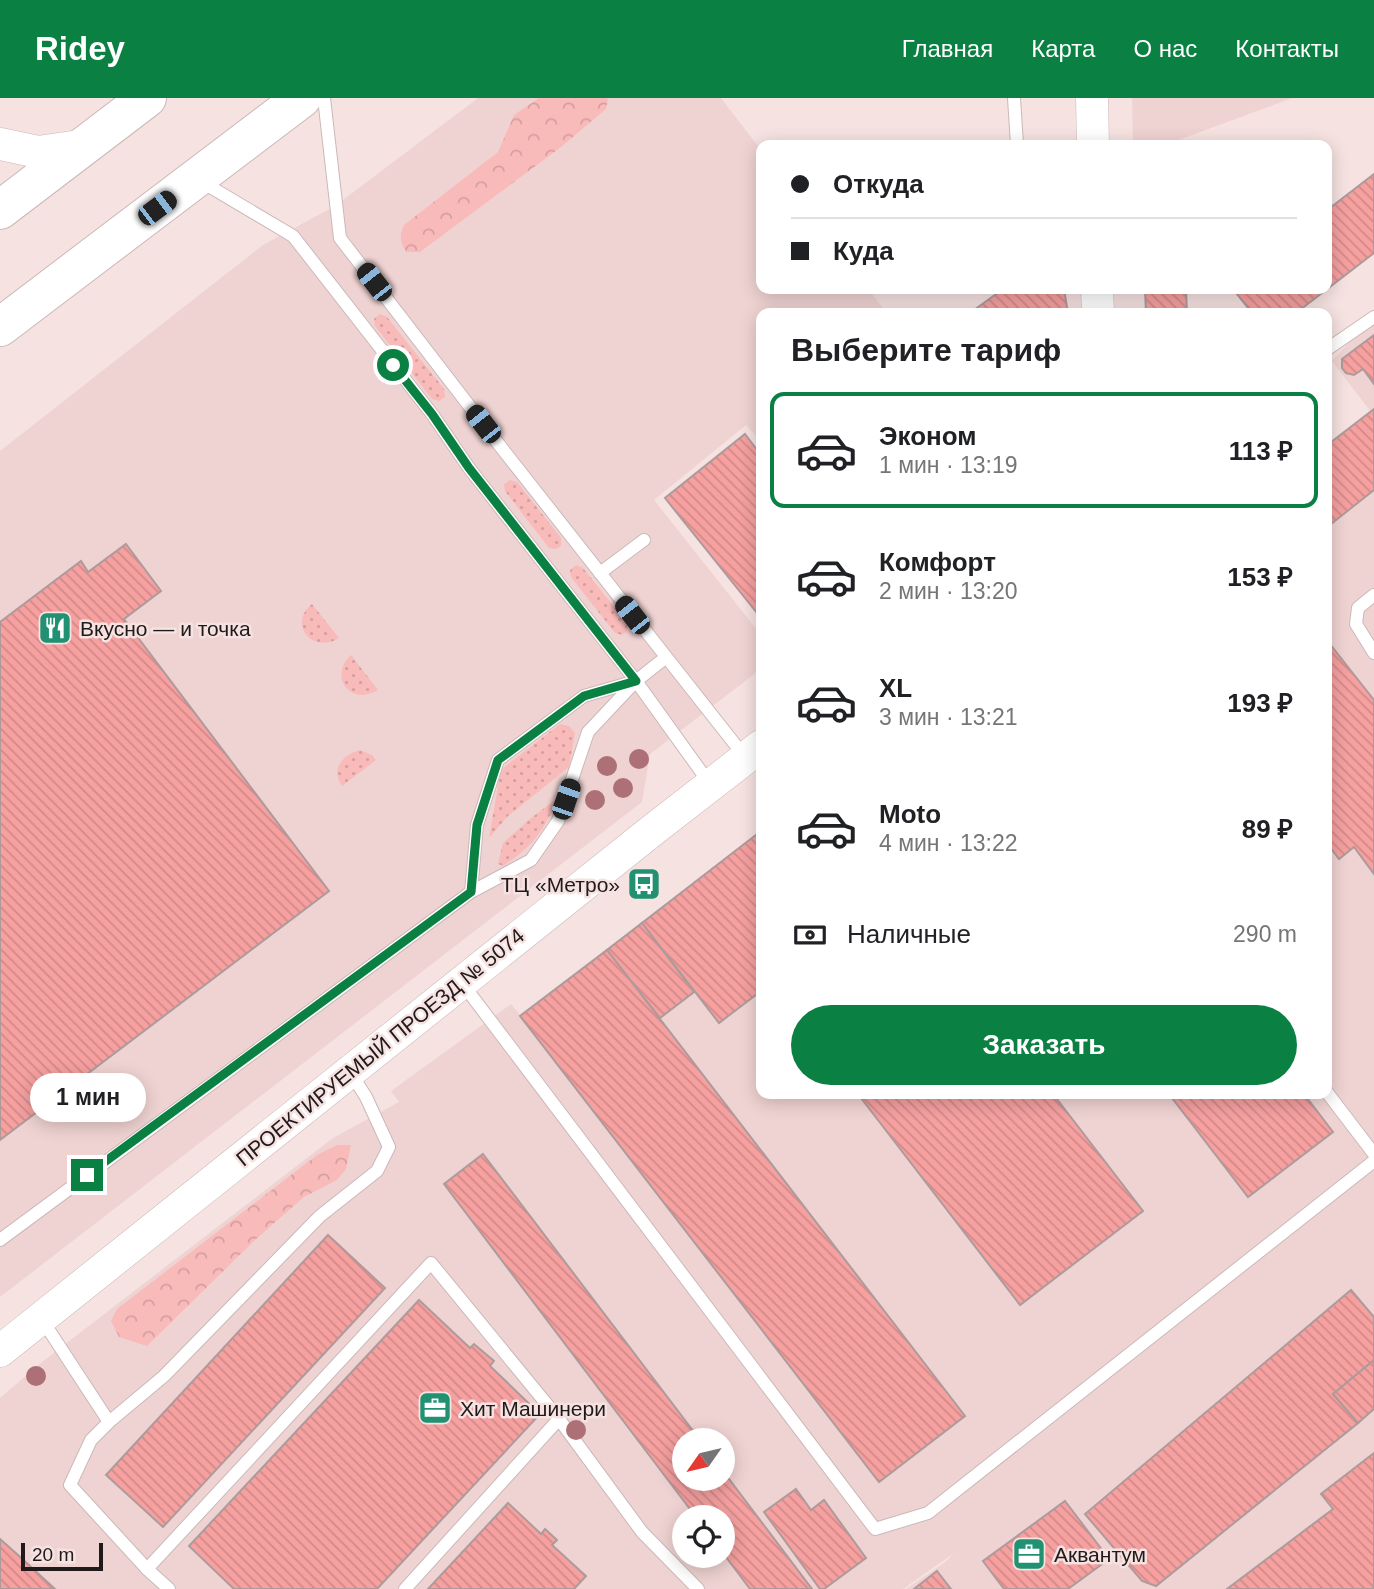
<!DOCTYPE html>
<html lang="ru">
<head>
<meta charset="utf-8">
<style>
  :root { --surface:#fff; --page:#f2f2f2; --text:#202124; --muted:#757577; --line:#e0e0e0; --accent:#0b8043 }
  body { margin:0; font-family:Arial,sans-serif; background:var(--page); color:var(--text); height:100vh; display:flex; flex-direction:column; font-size:26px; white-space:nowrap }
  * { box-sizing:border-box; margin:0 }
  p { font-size:23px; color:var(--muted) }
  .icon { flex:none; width:38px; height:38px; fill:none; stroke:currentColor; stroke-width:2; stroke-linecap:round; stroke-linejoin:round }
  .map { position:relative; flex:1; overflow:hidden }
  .details { position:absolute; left:756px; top:210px; width:576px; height:791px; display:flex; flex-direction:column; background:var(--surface); border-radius:14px; box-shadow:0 4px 18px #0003 }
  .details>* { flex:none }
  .guide { position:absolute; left:756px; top:42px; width:576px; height:154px; border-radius:14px; box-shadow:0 4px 18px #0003; display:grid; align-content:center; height:154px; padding:0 35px; background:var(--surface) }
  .needle { width:46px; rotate:236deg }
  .tools { position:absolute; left:672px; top:1330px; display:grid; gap:14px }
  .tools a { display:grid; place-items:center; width:63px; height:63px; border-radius:50%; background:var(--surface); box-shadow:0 4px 18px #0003; font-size:35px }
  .scale { position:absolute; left:21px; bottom:18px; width:82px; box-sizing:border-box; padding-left:7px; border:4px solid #211a1a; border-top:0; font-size:19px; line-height:24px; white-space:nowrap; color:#211a1a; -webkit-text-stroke:5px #f5e2e1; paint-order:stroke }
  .end { position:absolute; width:32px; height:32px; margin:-16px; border:9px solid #0b8043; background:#fff; box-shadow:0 0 0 4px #fff }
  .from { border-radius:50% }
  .bubble { position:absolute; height:49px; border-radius:24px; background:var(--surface); box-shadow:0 4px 18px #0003; font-size:23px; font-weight:700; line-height:49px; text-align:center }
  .car { position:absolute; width:21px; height:42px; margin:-21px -10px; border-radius:9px; box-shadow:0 0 5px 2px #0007; background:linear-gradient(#222 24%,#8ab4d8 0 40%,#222 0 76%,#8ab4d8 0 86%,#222 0) }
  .guide b { display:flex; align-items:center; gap:24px; height:66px; font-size:26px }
  .guide b+b { border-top:2px solid var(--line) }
  .guide i { width:18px; height:18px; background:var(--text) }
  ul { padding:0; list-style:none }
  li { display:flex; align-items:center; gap:21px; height:116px; margin:0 14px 10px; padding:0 21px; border:4px solid transparent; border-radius:14px }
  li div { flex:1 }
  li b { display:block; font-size:26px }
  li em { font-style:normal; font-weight:700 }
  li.selected { border-color:var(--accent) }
  li>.icon { width:63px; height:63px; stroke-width:1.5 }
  h2 { padding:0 35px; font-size:32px; line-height:84px }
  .pay { display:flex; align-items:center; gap:18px; height:77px; padding:0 35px; font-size:26px }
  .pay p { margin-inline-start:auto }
  .action { display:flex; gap:14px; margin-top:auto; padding:14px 35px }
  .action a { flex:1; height:80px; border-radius:42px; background:var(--accent); color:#fff; font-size:28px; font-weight:700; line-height:80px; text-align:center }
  header { display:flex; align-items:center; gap:42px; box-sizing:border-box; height:98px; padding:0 35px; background:var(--accent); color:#fff }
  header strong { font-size:33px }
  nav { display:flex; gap:38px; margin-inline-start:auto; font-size:24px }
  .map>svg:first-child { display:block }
</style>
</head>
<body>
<header>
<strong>Ridey</strong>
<nav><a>Главная</a><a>Карта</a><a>О нас</a><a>Контакты</a></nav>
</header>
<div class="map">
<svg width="1374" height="1491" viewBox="0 0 1374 1491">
  <defs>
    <pattern id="grass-dots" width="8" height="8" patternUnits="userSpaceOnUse" patternTransform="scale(1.75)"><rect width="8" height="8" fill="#f9baba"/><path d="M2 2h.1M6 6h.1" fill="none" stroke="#d59f9f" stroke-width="1.8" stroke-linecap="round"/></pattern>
    <pattern id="forest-crowns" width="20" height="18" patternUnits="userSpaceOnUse" patternTransform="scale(1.75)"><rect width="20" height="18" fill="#f9baba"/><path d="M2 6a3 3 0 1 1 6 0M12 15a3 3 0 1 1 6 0" fill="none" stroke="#d59f9f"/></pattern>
    <pattern id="building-back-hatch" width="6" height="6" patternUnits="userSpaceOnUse" patternTransform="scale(1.75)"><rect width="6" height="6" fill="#f6a0a0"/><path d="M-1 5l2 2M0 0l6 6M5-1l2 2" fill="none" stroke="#d38989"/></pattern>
  </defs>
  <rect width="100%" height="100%" fill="#f5e2e1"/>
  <!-- built -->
  <g fill="#efd3d2" fill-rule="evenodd">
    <path d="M478,0H721L761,52V191H868L887,215H761V335L756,338L746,327L654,402L761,537V571L650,656L642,704L0,1199V353L263,147L335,108Z"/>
    <path d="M1132,0H1292L1165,47H1133Z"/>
    <path d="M1374,218V1491H906L944,1465L954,1455L903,1491H0V1300L42,1264L333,1040L399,1004L391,993L511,906L521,918L761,733V996H1326L1327,348L1371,314L1332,263ZM684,1342H723V1381H684ZM684,1419H723V1458H684Z"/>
  </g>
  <!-- grass -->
  <g fill="url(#grass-dots)">
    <path d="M380,216L387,219L444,291L445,299L439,303L432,301L375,228L374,221Z"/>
    <path d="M510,382L517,384L561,440V448L556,451L549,450L505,393L504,386Z"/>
    <path d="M576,467L583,470L627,525V533L622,537L615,535L571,479L570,472Z"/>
    <path d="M312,506L339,540C311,557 288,525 312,506Z"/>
    <path d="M351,557L378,592C350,609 328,578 351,557Z"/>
    <path d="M560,626L569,628L575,635L569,669L508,718L489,740L499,682L503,670Z"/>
    <path d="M360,652L372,657L376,662L342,688C330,670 343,657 360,652Z"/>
    <path d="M558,700C542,735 535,746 503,768L498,766L503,745L531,720Z"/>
  </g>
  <!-- forest -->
  <g fill="url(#forest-crowns)">
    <path d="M539,0H607L608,2L606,11L561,49L420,154H406C400,144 399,138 404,127L498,54L514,17Z"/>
    <path d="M337,1047H351L346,1071L337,1082L304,1099L255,1142L147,1248L119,1239L111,1223L117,1211L317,1057Z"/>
  </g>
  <!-- building -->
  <g fill="url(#building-back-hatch)" stroke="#ad9b9b" stroke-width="2">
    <path d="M1374,76V155L1296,215H1252L1233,191H1326V113Z"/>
    <path d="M1003,191H1064L1068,215H970Z"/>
    <path d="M1145,191H1186L1187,215H1146Z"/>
    <path d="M1374,237V286L1363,271L1354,277L1346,275L1342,270V261Z"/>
    <path d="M1374,311V392L1326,430V348Z"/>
    <path d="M745,336L761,357V520L665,400Z"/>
    <path d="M126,446L161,493L124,521L329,793L0,1042V524L81,463L88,474Z"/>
    <path d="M1326,541L1374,602V776L1354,749L1339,761L1326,744Z"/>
    <path d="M761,733V893L719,925L642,825Z"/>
    <path d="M642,825L694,894L660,920L607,852Z"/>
    <path d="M607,852L965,1318L879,1384L520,918Z"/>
    <path d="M858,996H1053L1143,1113L1020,1207Z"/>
    <path d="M1169,996H1304L1333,1034L1248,1099Z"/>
    <path d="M483,1056L700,1342H684V1381H723V1373L812,1491H750L723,1455V1419H696L444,1086Z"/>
    <path d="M328,1137L385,1190L163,1429L106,1377Z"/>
    <path d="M1351,1192L1374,1219V1262L1333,1296L1358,1325L1156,1488L1142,1483L1085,1416Z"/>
    <path d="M419,1202L470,1250L474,1246L494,1263L490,1268L540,1316L377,1491H234L189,1448Z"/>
    <path d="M1374,1262V1311L1358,1325L1333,1296Z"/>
    <path d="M1374,1355V1491H1227L1333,1411L1321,1396Z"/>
    <path d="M796,1391L811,1412L824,1402L866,1460L824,1491H820L764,1414Z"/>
    <path d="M1065,1403L1109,1461L1068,1491H1004L983,1463Z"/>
    <path d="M508,1405L541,1436L545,1431L557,1442L552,1447L586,1478L574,1491H428Z"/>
    <path d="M0,1441L18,1457L55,1491H0Z"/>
    <path d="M937,1473L951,1491H914Z"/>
  </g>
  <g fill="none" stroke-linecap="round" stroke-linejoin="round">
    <defs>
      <g id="lane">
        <path d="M324,0L340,140L504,353L745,659"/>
        <path d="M1014,0L1017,47"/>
        <path d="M202,84L293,138L432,316L469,370L636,583L710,686"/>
        <path d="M1326,252L1374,219"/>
        <path d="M600,475L644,442"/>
        <path d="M1374,497L1358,510L1356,526L1374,555"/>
        <path d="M471,794L477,727L498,662L584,598L636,583L665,560"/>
        <path d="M462,885L875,1431L928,1415L1374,1063"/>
        <path d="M1326,993L1374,1056"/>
        <path d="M0,1142L471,794L531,762L558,723L588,634L636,583"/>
        <path d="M41,1220L109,1324L91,1342L70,1387L147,1471L169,1491"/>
        <path d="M109,1324L164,1278L320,1118L377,1073L389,1049L366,999L350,974"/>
        <path d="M147,1471L431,1165L559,1321L642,1434L698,1491"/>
        <path d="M405,1491L559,1321"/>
      </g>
      <g id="secondary">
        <path d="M1092,0L1093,47"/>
        <path d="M0,46L38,54L86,47"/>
        <path d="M1097,191L1098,215"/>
        <path d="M0,1253L654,731L761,648"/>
      </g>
      <g id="highway">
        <path d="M0,112L147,0"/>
        <path d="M0,229L302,0"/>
      </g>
    </defs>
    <!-- lane casing -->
    <use href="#lane" stroke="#cbb8b8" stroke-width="14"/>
    <!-- secondary casing -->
    <use href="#secondary" stroke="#cbb8b8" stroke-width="33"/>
    <!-- highway casing -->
    <use href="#highway" stroke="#cbb8b8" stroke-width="40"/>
    <!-- lane -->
    <use href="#lane" stroke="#fff" stroke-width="12"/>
    <!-- secondary -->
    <use href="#secondary" stroke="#fff" stroke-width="32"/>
    <!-- highway -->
    <use href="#highway" stroke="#fff" stroke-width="38"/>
  </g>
  <!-- trees -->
  <g fill="#ad7077">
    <circle cx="639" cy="661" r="10"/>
    <circle cx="607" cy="668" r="10"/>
    <circle cx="623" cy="690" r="10"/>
    <circle cx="595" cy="702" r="10"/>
    <circle cx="36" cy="1278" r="10"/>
    <circle cx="576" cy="1332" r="10"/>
  </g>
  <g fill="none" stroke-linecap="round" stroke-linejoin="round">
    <!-- route -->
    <path stroke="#0b8043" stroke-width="9" d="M87,1077L471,794L477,727L498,662L584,598L636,583L469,370L432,316L393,267"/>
  </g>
  <!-- icons -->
  <defs>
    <symbol id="restaurant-square" viewBox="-11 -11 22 22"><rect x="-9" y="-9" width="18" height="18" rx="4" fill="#229172" stroke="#f5e2e1"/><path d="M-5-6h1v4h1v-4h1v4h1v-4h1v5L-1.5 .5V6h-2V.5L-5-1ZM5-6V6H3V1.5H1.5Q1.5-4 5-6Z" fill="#fff"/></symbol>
    <symbol id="bus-square" viewBox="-11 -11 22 22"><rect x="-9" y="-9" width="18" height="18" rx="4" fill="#229172" stroke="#f5e2e1"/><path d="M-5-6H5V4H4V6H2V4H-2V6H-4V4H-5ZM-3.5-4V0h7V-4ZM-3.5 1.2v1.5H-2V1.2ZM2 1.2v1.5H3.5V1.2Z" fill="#fff"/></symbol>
    <symbol id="office-square" viewBox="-11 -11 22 22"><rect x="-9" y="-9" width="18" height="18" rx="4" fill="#229172" stroke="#f5e2e1"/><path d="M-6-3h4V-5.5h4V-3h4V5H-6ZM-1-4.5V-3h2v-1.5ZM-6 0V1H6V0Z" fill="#fff"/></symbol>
  </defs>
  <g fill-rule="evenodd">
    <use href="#restaurant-square" x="36" y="511" width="38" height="38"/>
    <use href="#bus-square" x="625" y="767" width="38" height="38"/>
    <use href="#office-square" x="416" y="1291" width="38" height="38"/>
    <use href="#office-square" x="1010" y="1437" width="38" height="38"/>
  </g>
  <g text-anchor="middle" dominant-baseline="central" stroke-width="5" stroke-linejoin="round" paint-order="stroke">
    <!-- poi labels -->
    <g font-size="21" fill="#211a1a" stroke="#f5e2e1" text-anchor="start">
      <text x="80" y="530">Вкусно — и точка</text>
      <text x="620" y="786" text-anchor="end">ТЦ «Метро»</text>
      <text x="460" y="1310">Хит Машинери</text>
      <text x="1054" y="1456">Аквантум</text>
    </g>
    <!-- street labels -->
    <g font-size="21" fill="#211a1a" stroke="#f5e2e1">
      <text transform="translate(380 949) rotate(-39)">ПРОЕКТИРУЕМЫЙ ПРОЕЗД № 5074</text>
    </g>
  </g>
</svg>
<div class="tools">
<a><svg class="needle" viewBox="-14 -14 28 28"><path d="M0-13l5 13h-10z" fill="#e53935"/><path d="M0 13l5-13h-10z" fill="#757577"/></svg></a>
<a><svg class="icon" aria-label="locate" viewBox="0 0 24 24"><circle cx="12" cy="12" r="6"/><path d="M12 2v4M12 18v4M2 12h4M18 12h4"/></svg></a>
</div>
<div class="scale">20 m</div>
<i class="end from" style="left:393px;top:267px"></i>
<i class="end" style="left:87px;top:1077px"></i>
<div class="bubble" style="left:30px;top:975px;width:116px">1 мин</div>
<i class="car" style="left:157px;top:110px;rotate:53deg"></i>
<i class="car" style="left:374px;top:184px;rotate:322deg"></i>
<i class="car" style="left:483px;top:326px;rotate:322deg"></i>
<i class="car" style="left:632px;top:517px;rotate:322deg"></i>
<i class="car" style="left:566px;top:701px;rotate:19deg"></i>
<div class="guide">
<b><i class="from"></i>Откуда</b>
<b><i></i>Куда</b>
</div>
<section class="details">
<h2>Выберите тариф</h2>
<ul>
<li class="selected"><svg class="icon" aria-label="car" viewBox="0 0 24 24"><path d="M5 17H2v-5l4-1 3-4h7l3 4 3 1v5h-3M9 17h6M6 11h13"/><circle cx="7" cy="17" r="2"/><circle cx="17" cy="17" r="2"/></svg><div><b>Эконом</b><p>1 мин · 13:19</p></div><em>113 ₽</em></li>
<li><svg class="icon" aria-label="car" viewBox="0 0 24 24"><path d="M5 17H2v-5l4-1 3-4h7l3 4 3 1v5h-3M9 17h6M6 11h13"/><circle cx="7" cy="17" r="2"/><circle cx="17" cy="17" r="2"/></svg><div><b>Комфорт</b><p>2 мин · 13:20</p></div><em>153 ₽</em></li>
<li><svg class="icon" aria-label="car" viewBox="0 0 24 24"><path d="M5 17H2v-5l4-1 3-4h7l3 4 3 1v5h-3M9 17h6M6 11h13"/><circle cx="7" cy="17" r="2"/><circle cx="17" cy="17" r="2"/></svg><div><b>XL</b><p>3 мин · 13:21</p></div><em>193 ₽</em></li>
<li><svg class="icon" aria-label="car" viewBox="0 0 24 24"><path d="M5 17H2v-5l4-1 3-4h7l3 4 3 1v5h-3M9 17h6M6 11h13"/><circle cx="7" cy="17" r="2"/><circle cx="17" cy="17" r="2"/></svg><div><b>Moto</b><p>4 мин · 13:22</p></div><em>89 ₽</em></li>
</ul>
<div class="pay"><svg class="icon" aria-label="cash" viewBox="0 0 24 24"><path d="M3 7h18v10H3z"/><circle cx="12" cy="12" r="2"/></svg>Наличные<p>290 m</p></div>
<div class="action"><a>Заказать</a></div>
</section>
</div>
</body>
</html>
